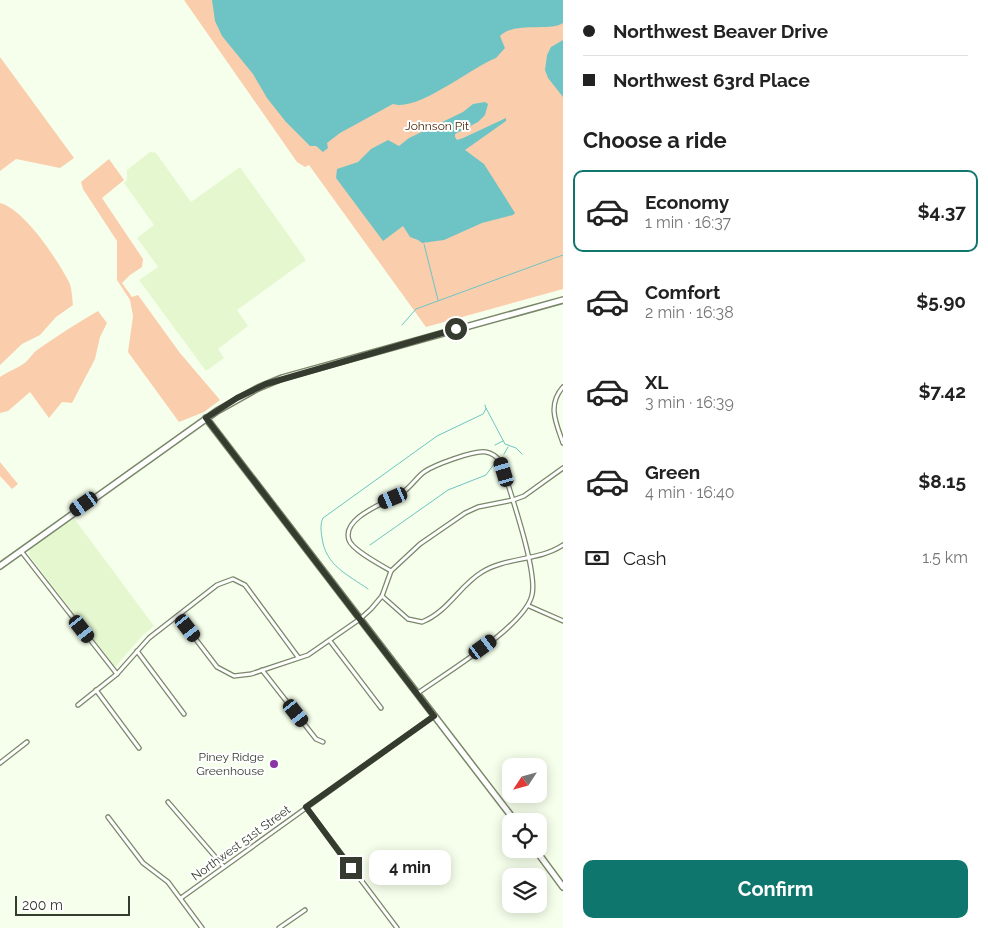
<!DOCTYPE html>
<html lang="en">
<head>
<meta charset="utf-8">
<style>
  :root { --surface:#fff; --page:#f6f6f6; --text:#222; --muted:#767676; --line:#e0e0e0; --accent:#0f766e }
  body { margin:0; font-family:Raleway,sans-serif; background:var(--page); color:var(--text); height:100vh; display:flex; flex-direction:column; font-size:19px; white-space:nowrap }
  * { box-sizing:border-box; margin:0 }
  p { font-size:16px; color:var(--muted) }
  .icon { flex:none; width:28px; height:28px; fill:none; stroke:currentColor; stroke-width:2; stroke-linecap:round; stroke-linejoin:round }
  .map { position:relative; flex:1; overflow:hidden }
  .details { display:flex; flex-direction:column; background:var(--surface); width:425px }
  .details>* { flex:none }
  .hud { display:grid; align-content:center; height:110px; padding:0 20px; background:var(--surface) }
  .needle { width:32px; rotate:234deg }
  .buttons { position:absolute; left:502px; top:758px; display:grid; gap:10px }
  .buttons a { display:grid; place-items:center; width:45px; height:45px; border-radius:10px; background:var(--surface); box-shadow:0 2px 12px #0003; font-size:25px }
  .scale { position:absolute; left:15px; bottom:12px; width:115px; box-sizing:border-box; padding-left:5px; border:2px solid #353b2e; border-top:0; font-size:14px; line-height:18px; white-space:nowrap; color:#353b2e; -webkit-text-stroke:4px #fff; paint-order:stroke }
  .end { position:absolute; width:22px; height:22px; margin:-11px; border:6px solid #353b2e; background:#fff; box-shadow:0 0 0 2px #fff }
  .from { border-radius:50% }
  .bubble { position:absolute; height:35px; border-radius:10px; background:var(--surface); box-shadow:0 2px 12px #0003; font-size:16px; font-weight:700; line-height:35px; text-align:center }
  .car { position:absolute; width:15px; height:30px; margin:-15px -8px; border-radius:6px; box-shadow:0 0 4px 1px #0007; background:linear-gradient(#222 24%,#8ab4d8 0 40%,#222 0 76%,#8ab4d8 0 86%,#222 0) }
  .hud b { display:flex; align-items:center; gap:18px; height:48px; font-size:19px }
  .hud b+b { border-top:1px solid var(--line) }
  .hud i { width:12px; height:12px; background:var(--text) }
  ul { padding:0; list-style:none }
  li { display:flex; align-items:center; gap:15px; height:82px; margin:0 10px 8px; padding:0 10px; border:2px solid transparent; border-radius:10px }
  li div { flex:1 }
  li b { display:block; font-size:19px }
  li em { font-style:normal; font-weight:700 }
  li.active { border-color:var(--accent) }
  li>.icon { width:45px; height:45px; stroke-width:1.5 }
  h2 { padding:0 20px; font-size:22px; line-height:60px }
  .pay { display:flex; align-items:center; gap:12px; height:55px; padding:0 20px; font-size:19px }
  .pay p { margin-inline-start:auto }
  .button { display:flex; gap:10px; margin-top:auto; padding:10px 20px }
  .button a { flex:1; height:58px; border-radius:10px; background:var(--accent); color:#fff; font-size:20px; font-weight:700; line-height:58px; text-align:center }
  main { display:flex; flex:1; min-height:0 }
  .map>svg:first-child { display:block }
</style>
</head>
<body>
<main>
<div class="map">
<svg width="563" height="928" viewBox="0 0 563 928">
  <rect width="100%" height="100%" fill="#f6ffeb"/>
  <!-- built -->
  <g fill="#e5f7cf">
    <path d="M150,152L156,153L191,202L240,167L306,260L237,310L248,326L218,349L224,358L206,371L139,280L158,267L137,238L154,225L124,183L127,180V170Z"/>
    <path d="M73,517L154,626L142,636L115,667L29,555L30,548Z"/>
  </g>
  <!-- green -->
  <g fill="#facead">
    <path d="M184,0H563V289L426,327L309,165L305,167L297,162Z"/>
    <path d="M0,57L74,158L60,168L16,159L0,171Z"/>
    <path d="M109,159L124,180L102,198L143,259L142,267L130,275L122,283L132,297L138,295L180,353L220,400L204,412L179,422L128,352L133,316L130,300L117,280V241L83,189L81,182Z"/>
    <path d="M0,203C24,209 57,259 69,282C72,288 72,298 73,305L56,317L40,335L22,344L0,365Z"/>
    <path d="M98,311L107,323L100,337L95,359L72,403L62,402L49,418L30,392L8,411L0,413V377C8,371 19,368 26,362C30,358 33,353 37,350C57,336 77,323 98,311Z"/>
    <path d="M0,462L18,484L12,489L0,476Z"/>
  </g>
  <!-- water -->
  <g fill="#6ec4c4">
    <path d="M212,0H563V23C550,32 515,21 500,36L505,48L496,58C470,68 418,112 393,104L340,133L327,143L328,148L323,152L316,146H310L286,122L267,98L253,74L222,36L215,21Z"/>
    <path d="M563,40V97L548,78L545,70L547,55L551,47Z"/>
    <path d="M485,102L488,104L485,115L478,122L455,134V137L457,140L463,138L506,118V121L465,150L484,164L515,213L513,215L482,223L444,240L422,243L418,240L410,237L403,226L383,241L336,178L337,169L358,162L371,149L388,140L399,146L409,138L463,112L473,104Z"/>
  </g>
  <g fill="none" stroke-linecap="round" stroke-linejoin="round">
    <!-- stream -->
    <g stroke="#6ec4c4" stroke-width="1">
      <path d="M424,244L438,300"/>
      <path d="M402,325L416,309L563,255"/>
      <path d="M486,408L505,444L516,448L522,454"/>
      <path d="M495,445L503,441"/>
      <path d="M504,454L508,447"/>
      <path d="M370,545L448,490L486,475L494,464"/>
      <path d="M368,589C347,574 326,566 322,538C321,531 320,524 323,518L437,436L483,414L486,409L485,405"/>
    </g>
    <defs>
      <g id="street">
        <path d="M563,387C547,405 556,423 563,443"/>
        <path d="M21,551L117,674"/>
        <path d="M391,571C381,565 352,550 349,540C341,517 388,502 402,493C411,487 416,478 424,472C434,465 474,450 486,452C492,453 497,457 501,462C509,489 538,571 532,595C525,626 446,673 418,693"/>
        <path d="M382,596L408,619L422,622C448,612 460,585 482,572C506,557 539,561 563,545"/>
        <path d="M529,606L563,621"/>
        <path d="M178,616L217,667L234,676L251,674L308,655L360,619L371,609L382,596L391,571L420,544L465,513L478,507L513,500L524,496L563,468"/>
        <path d="M330,641L381,708"/>
        <path d="M137,651L184,714"/>
        <path d="M262,670L316,739L323,742"/>
        <path d="M96,690L139,748"/>
        <path d="M78,705L117,674L149,638L217,585L233,579L245,585L298,657"/>
        <path d="M0,763L27,742"/>
        <path d="M168,802L224,867"/>
        <path d="M306,807L397,928"/>
        <path d="M108,817L143,863L168,882L202,928"/>
        <path d="M181,898L434,716"/>
        <path d="M279,928L305,910"/>
      </g>
      <g id="secondary">
        <path d="M206,418L515,821"/>
        <path d="M0,566L217,411L258,388L282,378L563,300"/>
        <path d="M535,849L563,887"/>
      </g>
    </defs>
    <!-- street casing -->
    <use href="#street" stroke="#7a876a" stroke-width="5.5"/>
    <!-- secondary casing -->
    <use href="#secondary" stroke="#7a876a" stroke-width="8"/>
    <!-- street -->
    <use href="#street" stroke="#fff" stroke-width="3"/>
    <!-- secondary -->
    <use href="#secondary" stroke="#fff" stroke-width="5"/>
  </g>
  <g fill="none" stroke-linecap="round" stroke-linejoin="round">
    <!-- route -->
    <path stroke="#353b2e" stroke-width="6" d="M351,868L306,807L434,716L206,418L237,398L266,384L456,329"/>
  </g>
  <!-- markers -->
  <circle fill="#8935a4" stroke="#fff" stroke-width="2" cx="274" cy="764" r="5"/>
  <g text-anchor="middle" dominant-baseline="central" stroke-width="4" stroke-linejoin="round" paint-order="stroke">
    <!-- park labels -->
    <g font-size="12" fill="#4d2a09" stroke="#fff">
      <text x="437" y="126">Johnson Pit</text>
    </g>
    <!-- poi labels -->
    <g font-size="12" fill="#353b2e" stroke="#fff" text-anchor="end">
      <text x="264" y="757">Piney Ridge<tspan x="264" dy="14">Greenhouse</tspan></text>
    </g>
    <!-- street labels -->
    <g font-size="12" fill="#353b2e" stroke="#fff">
      <text transform="translate(241 843) rotate(-36)">Northwest 51st Street</text>
    </g>
  </g>
</svg>
<div class="buttons">
<a><svg class="needle" viewBox="-14 -14 28 28"><path d="M0-13l5 13h-10z" fill="#e53935"/><path d="M0 13l5-13h-10z" fill="#767676"/></svg></a>
<a><svg class="icon" aria-label="locate" viewBox="0 0 24 24"><circle cx="12" cy="12" r="6"/><path d="M12 2v4M12 18v4M2 12h4M18 12h4"/></svg></a>
<a><svg class="icon" aria-label="layers" viewBox="0 0 24 24"><path d="M12 4l9 5-9 5-9-5zM3 14l9 5 9-5"/></svg></a>
</div>
<div class="scale">200 m</div>
<i class="end from" style="left:456px;top:329px"></i>
<i class="end" style="left:351px;top:868px"></i>
<div class="bubble" style="left:369px;top:850px;width:82px">4 min</div>
<i class="car" style="left:504px;top:472px;rotate:343deg"></i>
<i class="car" style="left:393px;top:498px;rotate:247deg"></i>
<i class="car" style="left:84px;top:504px;rotate:235deg"></i>
<i class="car" style="left:188px;top:628px;rotate:142deg"></i>
<i class="car" style="left:82px;top:629px;rotate:142deg"></i>
<i class="car" style="left:483px;top:647px;rotate:54deg"></i>
<i class="car" style="left:296px;top:713px;rotate:142deg"></i>
</div>
<section class="details">
<div class="hud">
<b><i class="from"></i>Northwest Beaver Drive</b>
<b><i></i>Northwest 63rd Place</b>
</div>
<h2>Choose a ride</h2>
<ul>
<li class="active"><svg class="icon" aria-label="car" viewBox="0 0 24 24"><path d="M5 17H2v-5l4-1 3-4h7l3 4 3 1v5h-3M9 17h6M6 11h13"/><circle cx="7" cy="17" r="2"/><circle cx="17" cy="17" r="2"/></svg><div><b>Economy</b><p>1 min · 16:37</p></div><em>$4.37</em></li>
<li><svg class="icon" aria-label="car" viewBox="0 0 24 24"><path d="M5 17H2v-5l4-1 3-4h7l3 4 3 1v5h-3M9 17h6M6 11h13"/><circle cx="7" cy="17" r="2"/><circle cx="17" cy="17" r="2"/></svg><div><b>Comfort</b><p>2 min · 16:38</p></div><em>$5.90</em></li>
<li><svg class="icon" aria-label="car" viewBox="0 0 24 24"><path d="M5 17H2v-5l4-1 3-4h7l3 4 3 1v5h-3M9 17h6M6 11h13"/><circle cx="7" cy="17" r="2"/><circle cx="17" cy="17" r="2"/></svg><div><b>XL</b><p>3 min · 16:39</p></div><em>$7.42</em></li>
<li><svg class="icon" aria-label="car" viewBox="0 0 24 24"><path d="M5 17H2v-5l4-1 3-4h7l3 4 3 1v5h-3M9 17h6M6 11h13"/><circle cx="7" cy="17" r="2"/><circle cx="17" cy="17" r="2"/></svg><div><b>Green</b><p>4 min · 16:40</p></div><em>$8.15</em></li>
</ul>
<div class="pay"><svg class="icon" aria-label="cash" viewBox="0 0 24 24"><path d="M3 7h18v10H3z"/><circle cx="12" cy="12" r="2"/></svg>Cash<p>1.5 km</p></div>
<div class="button"><a>Confirm</a></div>
</section>
</main>
</body>
</html>
